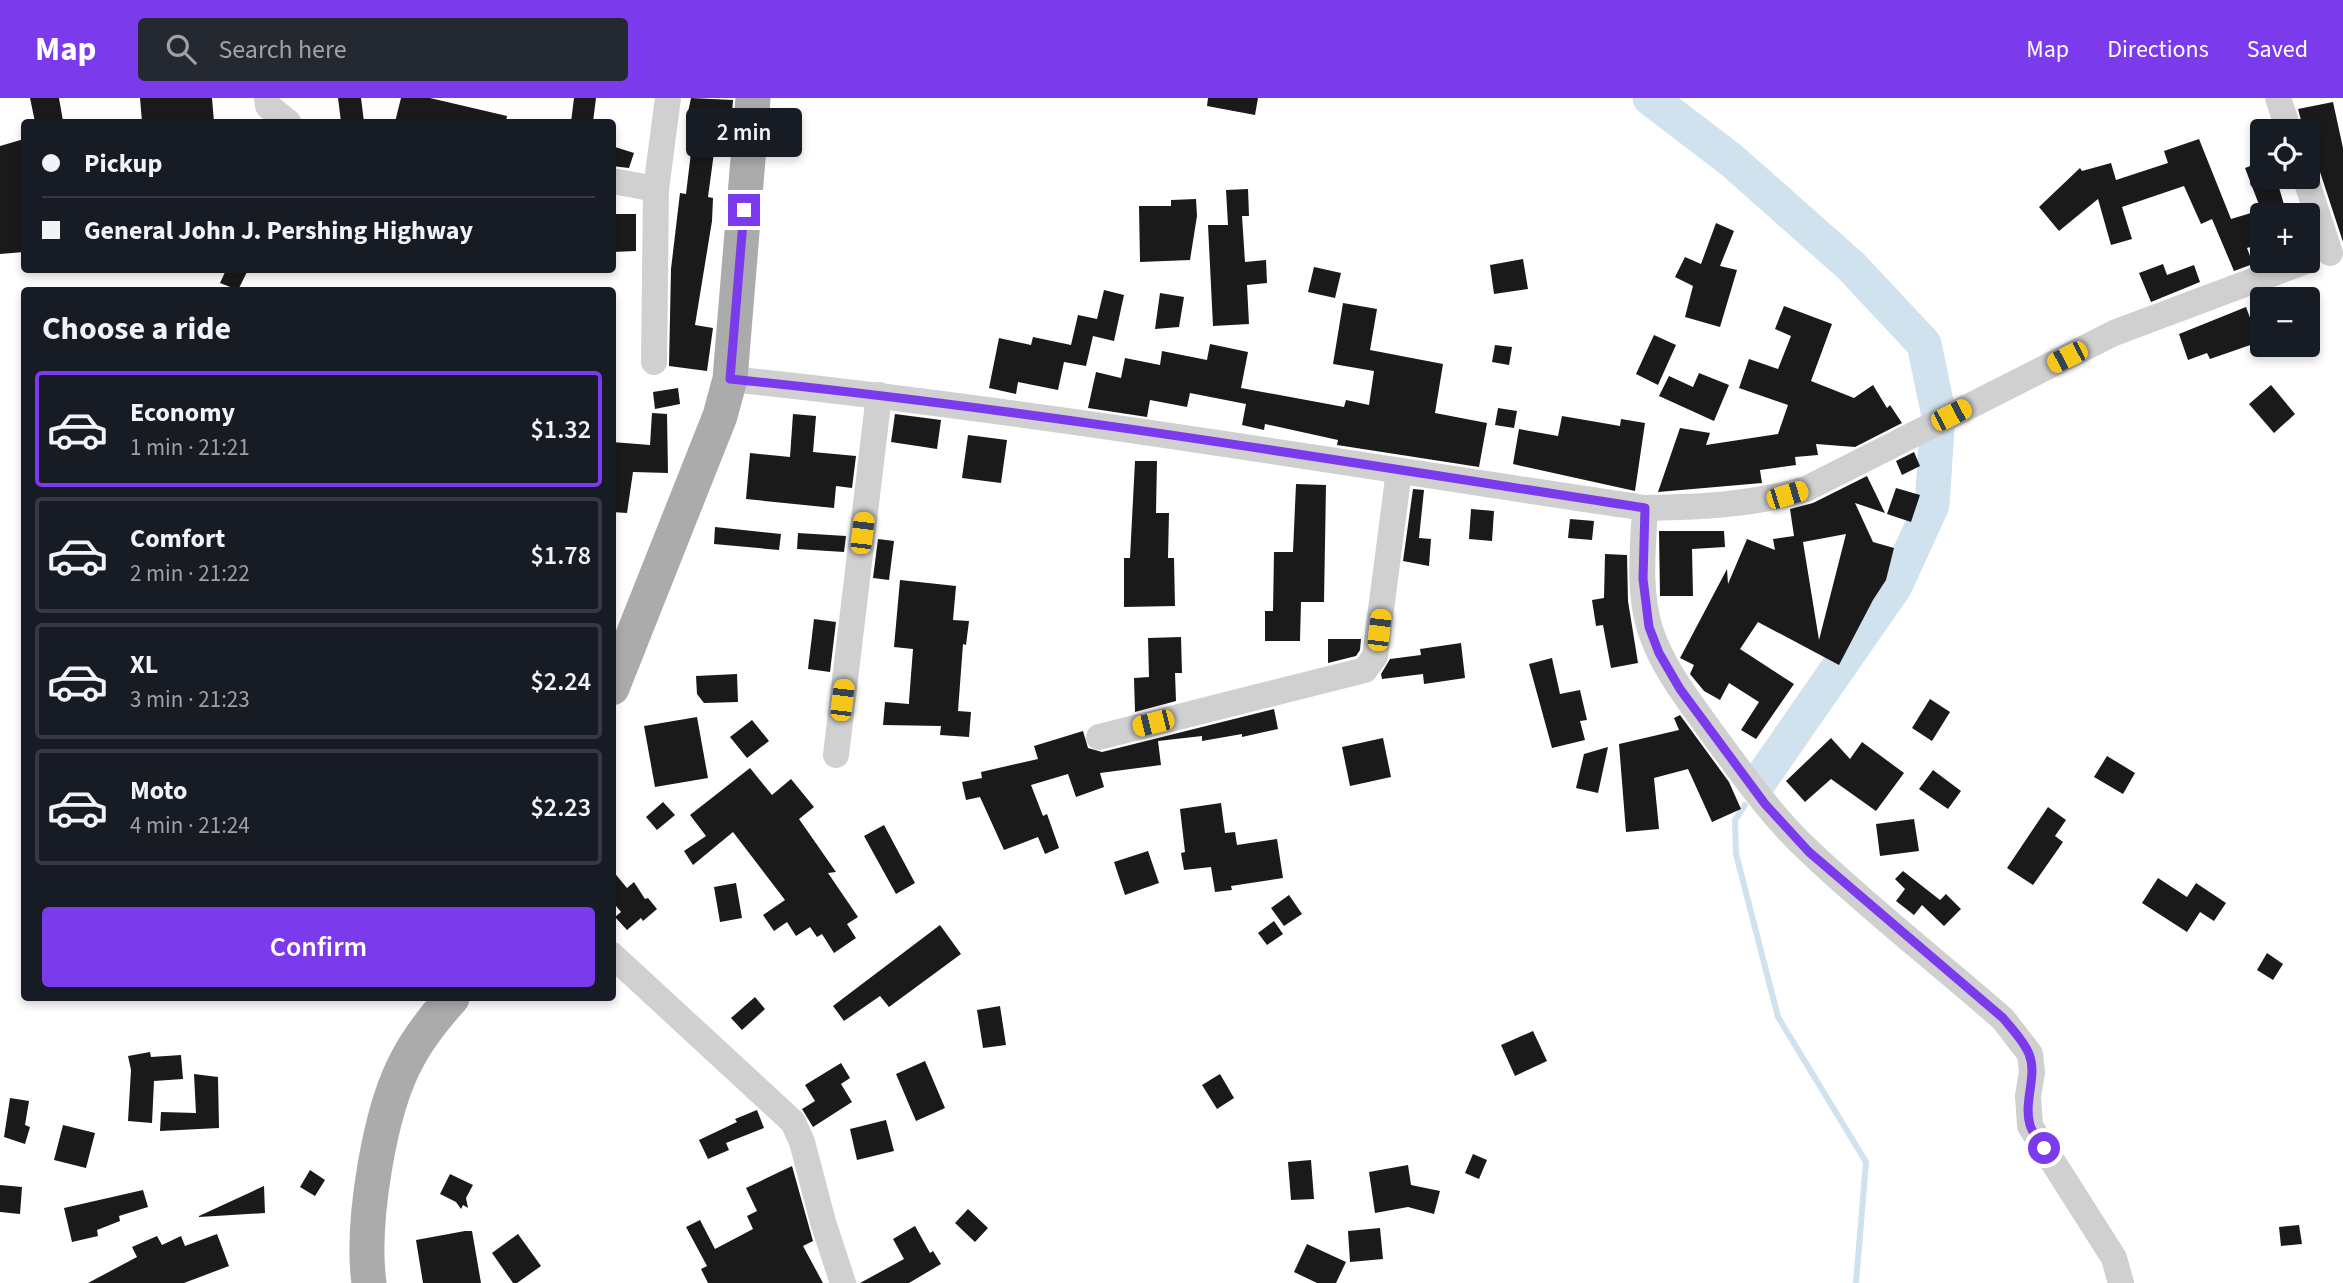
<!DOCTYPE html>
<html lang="en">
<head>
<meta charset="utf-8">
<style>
  :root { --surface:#171b24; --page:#242831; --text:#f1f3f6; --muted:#9ea1a6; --line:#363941; --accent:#7c3aed }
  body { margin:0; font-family:"Source Sans 3",sans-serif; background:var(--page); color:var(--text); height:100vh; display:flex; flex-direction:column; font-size:26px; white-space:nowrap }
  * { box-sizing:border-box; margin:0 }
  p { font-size:23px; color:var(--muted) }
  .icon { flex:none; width:38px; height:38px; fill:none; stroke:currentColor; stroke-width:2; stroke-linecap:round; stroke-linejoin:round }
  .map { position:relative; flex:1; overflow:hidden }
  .details { position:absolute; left:21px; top:189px; width:595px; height:714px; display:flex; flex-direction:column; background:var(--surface); border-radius:7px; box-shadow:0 4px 10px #0003 }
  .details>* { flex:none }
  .hud { position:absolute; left:21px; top:21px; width:595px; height:154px; border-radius:7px; box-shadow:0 4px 10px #0003; display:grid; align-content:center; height:154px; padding:0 21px; background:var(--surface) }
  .tools { position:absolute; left:2250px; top:21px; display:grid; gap:14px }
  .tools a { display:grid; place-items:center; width:70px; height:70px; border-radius:7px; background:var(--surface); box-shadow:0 4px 10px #0003; font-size:35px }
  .end { position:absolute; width:32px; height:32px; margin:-16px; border:9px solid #7c3aed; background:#fff; box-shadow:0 0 0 4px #fff }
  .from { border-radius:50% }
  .bubble { position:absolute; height:49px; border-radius:7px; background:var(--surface); box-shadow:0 4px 10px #0003; font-size:23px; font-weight:600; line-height:49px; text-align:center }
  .car { position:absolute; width:21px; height:42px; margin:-21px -10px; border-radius:9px; box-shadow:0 0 5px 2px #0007; background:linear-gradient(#f5c518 24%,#345 0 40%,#f5c518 0 76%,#345 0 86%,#f5c518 0) }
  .hud b { display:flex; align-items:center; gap:24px; height:66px; font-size:26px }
  .hud b+b { border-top:2px solid var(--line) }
  .hud i { width:18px; height:18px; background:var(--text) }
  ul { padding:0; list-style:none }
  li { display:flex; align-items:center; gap:21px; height:116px; margin:0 14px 10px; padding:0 7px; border:4px solid var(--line); border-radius:7px }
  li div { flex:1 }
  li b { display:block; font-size:26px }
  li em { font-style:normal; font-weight:600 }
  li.active { border-color:var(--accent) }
  li>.icon { width:63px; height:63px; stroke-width:1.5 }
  h2 { padding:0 21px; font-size:32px; line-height:84px }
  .button { display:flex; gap:14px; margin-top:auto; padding:14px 21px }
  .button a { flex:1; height:80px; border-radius:7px; background:var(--accent); color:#fff; font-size:28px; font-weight:600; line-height:80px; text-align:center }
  header { display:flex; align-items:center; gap:42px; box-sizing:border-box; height:98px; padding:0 35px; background:var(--accent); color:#fff }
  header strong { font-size:33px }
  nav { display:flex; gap:38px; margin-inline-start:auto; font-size:24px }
  .search { width:490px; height:63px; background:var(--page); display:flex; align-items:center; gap:18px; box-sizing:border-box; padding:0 24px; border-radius:7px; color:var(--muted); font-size:26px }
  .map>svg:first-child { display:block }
</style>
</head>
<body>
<header>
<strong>Map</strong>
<div class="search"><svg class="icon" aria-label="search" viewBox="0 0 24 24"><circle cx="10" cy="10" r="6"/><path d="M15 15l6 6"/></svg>Search here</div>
<nav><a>Map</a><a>Directions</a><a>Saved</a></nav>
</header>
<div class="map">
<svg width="2343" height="1185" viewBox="0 0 2343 1185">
  <rect width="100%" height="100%" fill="#fff"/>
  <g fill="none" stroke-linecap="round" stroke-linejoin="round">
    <!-- stream -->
    <path stroke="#cfe2ee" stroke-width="6" d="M1745,707L1735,722L1736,756L1778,919L1866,1064L1856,1185"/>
    <!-- river -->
    <g stroke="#cfe2ee" stroke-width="35">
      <path d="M1650,0L1730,61L1851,168L1924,246L1938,313"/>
      <path d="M1759,684L1895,488L1932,407L1937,331"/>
    </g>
  </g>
  <!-- building -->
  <g fill="#1a1a1a" fill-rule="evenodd">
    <path d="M30,0H59L63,23L35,24Z"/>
    <path d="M140,0H212L214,24H142Z"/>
    <path d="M338,0H361L364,24H341Z"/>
    <path d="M401,0H430L507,18L506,24H395Z"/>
    <path d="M574,0H596L593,24H571Z"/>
    <path d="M691,0L733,2L731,28L727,27L723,49L715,47L708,99L713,100L712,123L695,227L713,230L707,273L669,268L671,171L680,95L686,96L695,21L687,19Z"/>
    <path d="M1208,0H1258L1255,17L1207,8Z"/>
    <path d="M2333,4L2343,50V144L2320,74L2308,64V33H2304L2298,11Z"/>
    <path d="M24,41V154L0,156V48Z"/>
    <path d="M2199,41L2231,121L2261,112L2245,70L2263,63V79H2276L2287,117H2263V145L2247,150L2253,166L2234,173L2212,121L2201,126L2184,88L2122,109L2132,141L2111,147L2098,101L2059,133L2039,109L2080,70L2082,73L2111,65L2116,82L2168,65L2164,53Z"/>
    <path d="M612,48L634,55L629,70L612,68Z"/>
    <path d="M1248,91L1249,118H1242L1245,164L1266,162L1267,185L1247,187L1249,226L1213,228L1208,127H1228L1226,92Z"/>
    <path d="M1196,101L1197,118L1190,162L1140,164L1139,108H1171V102Z"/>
    <path d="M612,116H636V153L612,154Z"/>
    <path d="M1716,125L1734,133L1720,168L1737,172L1720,229L1685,219L1693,188L1675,179L1685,159L1701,166Z"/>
    <path d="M1523,161L1528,191L1494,196L1490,167Z"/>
    <path d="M2163,166L2167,177L2194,167L2200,184L2151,204L2139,175Z"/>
    <path d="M1314,169L1341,175L1335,200L1308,194Z"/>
    <path d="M226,172H248L238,192L220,185Z"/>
    <path d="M1104,192L1124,197L1114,243L1093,238L1086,268L1064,264L1058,292L1018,284L1016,296L989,290L999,240L1031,247L1033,239L1071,247L1078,217L1097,221Z"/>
    <path d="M1160,195L1184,199L1179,229L1155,231Z"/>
    <path d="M1343,205L1377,211L1370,252L1443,266L1435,315L1487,325L1479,369L1337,347L1338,342L1265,326L1264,332L1242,327L1246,306L1190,295L1187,309L1150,302L1147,319L1088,310L1096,274L1121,280L1125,260L1160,267L1162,253L1207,262L1210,246L1248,254L1241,290L1344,309L1346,302L1369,307L1374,273L1333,266Z"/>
    <path d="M1784,208L1832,226L1811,283L1854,300L1873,287L1887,310L1890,307L1902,325L1855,349L1816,346L1818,357L1795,359L1796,367L1760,372L1762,385L1658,394L1680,330L1710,335L1706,347L1778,336L1788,307L1739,290L1749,261L1778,271L1791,238L1775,231Z"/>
    <path d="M2246,209L2259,244L2210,261L2207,255L2188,262L2179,236Z"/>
    <path d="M1654,237L1676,247L1658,287L1636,276Z"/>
    <path d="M1495,247L1512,249L1509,267L1492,264Z"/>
    <path d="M1699,275L1729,287L1714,323L1659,298L1669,278L1693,289Z"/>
    <path d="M2271,287L2295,316L2274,335L2249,306Z"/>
    <path d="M678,290L680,306L655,311L653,294Z"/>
    <path d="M1498,310L1517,313L1514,330L1495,327Z"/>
    <path d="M652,315L667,316L668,375L633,374L627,415L612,414V344L650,347Z"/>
    <path d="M793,316L816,318L813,354L856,358L852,390L836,388L834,410L746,401L750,355L790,359Z"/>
    <path d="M895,316L941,322L937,351L891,344Z"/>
    <path d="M1562,318L1620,328L1621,321L1645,325L1635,393L1513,366L1519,331L1558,338Z"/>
    <path d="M968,337L1007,342L1001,385L962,380Z"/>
    <path d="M1914,354L1920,368L1902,377L1896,363Z"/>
    <path d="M1135,363H1157L1156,415H1169L1168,460H1174L1175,508L1124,509V460H1130Z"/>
    <path d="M1867,378L1885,415L1855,405L1873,444L1894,450L1886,482L1873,502L1839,567L1758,524L1740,551L1794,586L1756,641L1741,632L1759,604L1729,585L1720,602L1704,593L1690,576L1694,567L1680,560L1727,471L1728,486L1747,441L1775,452L1773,441L1794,438L1790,411L1813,405ZM1846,436L1819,542L1803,444Z"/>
    <path d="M1296,386L1326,387L1324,504H1301L1300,543H1265V513H1273L1274,454H1293Z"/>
    <path d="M1896,390L1920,397L1911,424L1887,416Z"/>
    <path d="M1413,391L1424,392L1419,440L1431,441L1429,468L1403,463Z"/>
    <path d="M1471,411L1494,413L1492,443L1469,441Z"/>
    <path d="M1570,421L1594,423L1592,442L1568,440Z"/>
    <path d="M715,429L781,436L779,452L714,446Z"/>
    <path d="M1659,433H1724L1725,449L1692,451L1693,498H1660Z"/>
    <path d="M798,435L846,438L844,454L797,451Z"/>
    <path d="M878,441L894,443L889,482L873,480Z"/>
    <path d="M1605,456L1627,457L1628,503L1638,565L1611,570L1603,527L1596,528L1592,502L1604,500Z"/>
    <path d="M900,482L956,488L953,522L969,523L966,547L963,546L958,613L971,614L969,639L940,637L941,628L883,627L885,604L909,606V603L913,551L894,549Z"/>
    <path d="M814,521L836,524L830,574L808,571Z"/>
    <path d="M1181,539L1182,575H1175L1176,603L1135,614L1134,580L1149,579L1148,540Z"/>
    <path d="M1328,541H1361L1360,552L1356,558L1328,565Z"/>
    <path d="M1461,545L1465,580L1424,586L1423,576L1382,581L1381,576L1390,561L1421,557L1420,551Z"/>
    <path d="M1552,560L1560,596L1580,592L1587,622L1580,623L1585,642L1552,650L1529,566Z"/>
    <path d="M737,576L738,604L704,605L697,596L696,578Z"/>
    <path d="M1930,601L1950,614L1932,643L1912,630Z"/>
    <path d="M1274,611L1278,631L1242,639V636L1202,643V638L1158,643L1161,667L1100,675L1104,689L1076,699L1068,676L1031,687L1043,718L1047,716L1059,750L1045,756L1038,739L1004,752L980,699L966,702L962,684L982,680L981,674L1038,661L1034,648L1083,633L1088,650L1102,654Z"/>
    <path d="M1680,617L1729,684L1741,711L1712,724L1688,671L1654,680L1659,731L1626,734L1619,646L1679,632L1674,620Z"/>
    <path d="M697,619L708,680L655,689L644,628Z"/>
    <path d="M752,622L769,643L747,660L730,639Z"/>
    <path d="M1383,640L1391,679L1350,688L1342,649Z"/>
    <path d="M1831,640L1850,661L1862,644L1904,675L1876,713L1831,681L1805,704L1786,683Z"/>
    <path d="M1608,649L1598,695L1576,690L1584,656Z"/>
    <path d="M2107,658L2135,675L2123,696L2094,679Z"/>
    <path d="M750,670L772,697L791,681L814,709L799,721L836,774L828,775L858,819L847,826L856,840L834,855L822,836L817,839L810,829L796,838L787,824L774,833L763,817L785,802L733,734L693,767L684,753L706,738L690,717Z"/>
    <path d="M1933,672L1961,693L1948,711L1919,691Z"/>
    <path d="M663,704L675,717L657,732L646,719Z"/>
    <path d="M1221,705L1225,735L1235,734L1237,747L1277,741L1283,780L1231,788L1232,792L1215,794L1211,769L1184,772L1181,755L1185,754L1180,711Z"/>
    <path d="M2048,709L2066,722L2055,738L2063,744L2033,787L2007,770Z"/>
    <path d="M1914,721L1919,753L1880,758L1876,726Z"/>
    <path d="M884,727L915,785L896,796L864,738Z"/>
    <path d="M1148,753L1159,785L1125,797L1114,764Z"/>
    <path d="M612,772L627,790L634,784L645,801L648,800L657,811L643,823L641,820L627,832L615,819L621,814L612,803Z"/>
    <path d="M1903,773L1940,802L1946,796L1961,811L1944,828L1922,807L1914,817L1896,803L1905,791L1895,781Z"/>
    <path d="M2158,780L2187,799L2196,785L2226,805L2214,823L2200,814L2187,834L2142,805Z"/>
    <path d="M736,785L742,820L720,824L714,789Z"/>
    <path d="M1289,797L1302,816L1284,828L1271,810Z"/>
    <path d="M1274,823L1283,836L1267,847L1258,835Z"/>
    <path d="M940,827L961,856L889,909L880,898L844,923L833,908Z"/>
    <path d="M2267,855L2283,866L2273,882L2257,872Z"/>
    <path d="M755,899L765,911L742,932L731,920Z"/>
    <path d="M1000,908L1006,947L983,950L977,912Z"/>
    <path d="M1533,933L1547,963L1515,978L1501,947Z"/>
    <path d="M150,954L151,959L181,957L183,981L154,983L152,1025L128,1023L131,972L128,958Z"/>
    <path d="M925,963L945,1010L916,1023L896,976Z"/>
    <path d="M841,965L850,980L841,986L852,1004L813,1029L802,1011L815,1003L805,987Z"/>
    <path d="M194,976L218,979L219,1030L160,1033L161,1014L196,1015Z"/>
    <path d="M1220,976L1234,1000L1217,1011L1202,987Z"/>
    <path d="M10,1000L29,1003L25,1027L30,1029L25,1046L4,1039Z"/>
    <path d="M757,1012L764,1030L726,1045L729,1052L708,1061L699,1042L737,1024L735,1021Z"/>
    <path d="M886,1022L894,1053L857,1062L850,1031Z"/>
    <path d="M63,1027L95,1035L86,1070L54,1062Z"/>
    <path d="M1473,1056L1487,1062L1479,1081L1465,1075Z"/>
    <path d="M1311,1062L1314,1101L1291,1102L1288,1064Z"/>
    <path d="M1408,1067L1411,1087L1440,1093L1434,1116L1408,1109L1375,1115L1369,1074Z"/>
    <path d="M792,1068L813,1143L803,1148L823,1185H708L701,1171L707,1168L686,1129L700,1122L715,1151L753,1131L747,1118L757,1113L746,1090Z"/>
    <path d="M310,1072L325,1082L315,1098L300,1089Z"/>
    <path d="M450,1076L473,1087L466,1100L468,1110L463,1107L461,1111L456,1104L440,1096Z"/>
    <path d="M0,1087L22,1089L20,1116L0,1114Z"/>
    <path d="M264,1088L265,1115L199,1119V1118Z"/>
    <path d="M143,1092L148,1109L119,1118L120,1123L97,1132L98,1138L72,1144L64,1110Z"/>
    <path d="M968,1111L988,1130L975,1144L955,1125Z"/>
    <path d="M2299,1127L2302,1146L2281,1148L2279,1129Z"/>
    <path d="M915,1128L930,1155L933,1153L941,1166L909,1185H860L904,1161L893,1141Z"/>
    <path d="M1380,1130L1383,1161L1350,1164L1348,1133Z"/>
    <path d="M465,1133H472L481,1185H423L416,1142Z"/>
    <path d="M217,1136L229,1168L184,1185H88L137,1159L132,1149L157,1138L162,1147L181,1138L185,1148Z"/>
    <path d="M518,1136L541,1168L517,1185H513L492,1155Z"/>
    <path d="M1307,1146L1346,1164L1336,1185H1317L1294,1174Z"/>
  </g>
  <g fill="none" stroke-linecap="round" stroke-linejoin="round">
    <!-- minor -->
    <g stroke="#d0d0d0" stroke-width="26">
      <path d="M267,0L268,8L288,24"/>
      <path d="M2278,0L2289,33"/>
      <path d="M2305,79L2330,155"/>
      <path d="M612,83L656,91"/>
      <path d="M654,264L656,91L668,0"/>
      <path d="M730,281C1037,313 1341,365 1645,410C1701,409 1752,407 1806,391L2114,235L2306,163"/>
      <path d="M1645,410C1643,450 1638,493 1650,531C1662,569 1687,600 1709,631C1741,674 1771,718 1810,754C1871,812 1939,865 2003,921L2030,956L2032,974L2028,998L2030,1028L2114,1160L2121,1185"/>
      <path d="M1099,639L1365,572L1375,558L1399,373"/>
      <path d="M836,657L879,297"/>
      <path d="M612,857L793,1024L802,1044L823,1124L843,1185"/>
    </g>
    <!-- major -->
    <g stroke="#ababab" stroke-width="35">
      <path d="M612,590L720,318L730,281L753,0"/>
      <path d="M369,1185C361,1126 379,1012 408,960C420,937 436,918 452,900"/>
    </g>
  </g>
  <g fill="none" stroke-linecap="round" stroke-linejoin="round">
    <!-- route -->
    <path stroke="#7c3aed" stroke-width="9" d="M744,112L730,281C1036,312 1341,363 1645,410L1643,481L1649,529L1659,555L1680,591L1765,706L1809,754L2003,920C2012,931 2024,943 2029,956C2038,978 2023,1003 2030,1027C2032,1035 2040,1043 2044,1050"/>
  </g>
</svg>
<div class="tools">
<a><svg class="icon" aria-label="locate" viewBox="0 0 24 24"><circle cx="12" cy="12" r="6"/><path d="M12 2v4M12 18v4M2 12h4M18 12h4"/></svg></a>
<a>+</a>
<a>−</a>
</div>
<i class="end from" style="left:2044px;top:1050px"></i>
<i class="end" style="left:744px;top:112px"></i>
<div class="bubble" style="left:686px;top:10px;width:116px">2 min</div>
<i class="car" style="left:2067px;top:259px;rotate:243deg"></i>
<i class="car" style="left:1951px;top:317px;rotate:63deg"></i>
<i class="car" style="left:1787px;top:397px;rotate:73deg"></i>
<i class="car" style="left:862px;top:435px;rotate:7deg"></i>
<i class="car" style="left:1379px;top:532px;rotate:7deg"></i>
<i class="car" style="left:842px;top:602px;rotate:7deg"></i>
<i class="car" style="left:1153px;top:625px;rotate:256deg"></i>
<div class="hud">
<b><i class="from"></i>Pickup</b>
<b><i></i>General John J. Pershing Highway</b>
</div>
<section class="details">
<h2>Choose a ride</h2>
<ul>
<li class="active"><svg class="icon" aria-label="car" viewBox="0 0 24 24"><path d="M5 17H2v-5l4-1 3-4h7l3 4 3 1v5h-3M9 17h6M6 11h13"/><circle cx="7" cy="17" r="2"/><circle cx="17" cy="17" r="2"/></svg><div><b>Economy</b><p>1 min · 21:21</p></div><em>$1.32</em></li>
<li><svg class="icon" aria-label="car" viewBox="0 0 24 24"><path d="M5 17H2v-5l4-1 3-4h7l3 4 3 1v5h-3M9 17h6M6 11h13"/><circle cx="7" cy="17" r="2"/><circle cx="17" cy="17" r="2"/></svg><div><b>Comfort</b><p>2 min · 21:22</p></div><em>$1.78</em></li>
<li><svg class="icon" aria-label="car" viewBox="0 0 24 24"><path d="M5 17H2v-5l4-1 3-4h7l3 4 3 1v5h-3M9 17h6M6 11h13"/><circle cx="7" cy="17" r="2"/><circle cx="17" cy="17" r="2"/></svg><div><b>XL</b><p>3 min · 21:23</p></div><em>$2.24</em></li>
<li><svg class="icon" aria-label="car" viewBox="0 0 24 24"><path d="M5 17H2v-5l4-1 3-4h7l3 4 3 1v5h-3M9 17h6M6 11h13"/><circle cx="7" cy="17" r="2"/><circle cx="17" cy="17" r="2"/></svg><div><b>Moto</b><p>4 min · 21:24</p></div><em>$2.23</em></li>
</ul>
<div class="button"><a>Confirm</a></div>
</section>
</div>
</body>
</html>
